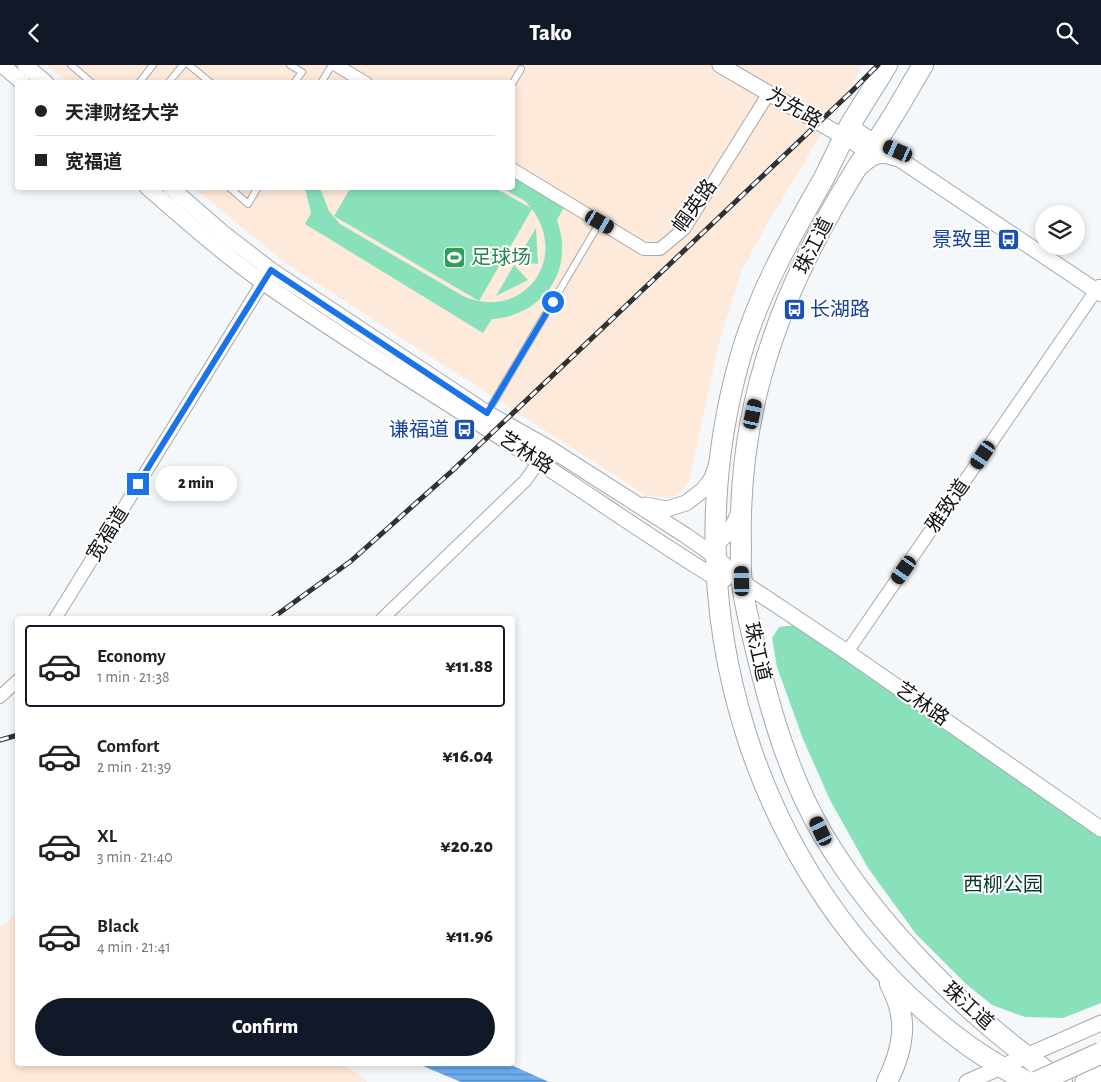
<!DOCTYPE html>
<html lang="en">
<head>
<meta charset="utf-8">
<style>
  :root { --surface:#fff; --page:#f6f6f6; --text:#222; --muted:#767676; --line:#e0e0e0; --accent:#111827 }
  body { margin:0; font-family:"Alegreya Sans","Noto Sans SC",sans-serif; background:var(--page); color:var(--text); height:100vh; display:flex; flex-direction:column; font-size:19px; white-space:nowrap }
  * { box-sizing:border-box; margin:0 }
  p { font-size:16px; color:var(--muted) }
  .icon { flex:none; width:28px; height:28px; fill:none; stroke:currentColor; stroke-width:2; stroke-linecap:round; stroke-linejoin:round }
  .map { position:relative; flex:1; overflow:hidden }
  .panel { position:absolute; left:15px; top:551px; width:500px; height:450px; display:flex; flex-direction:column; background:var(--surface); border-radius:5px; box-shadow:0 2px 8px #0003 }
  .panel>* { flex:none }
  .top-card { position:absolute; left:15px; top:15px; width:500px; height:110px; border-radius:5px; box-shadow:0 2px 8px #0003; display:grid; align-content:center; height:110px; padding:0 20px; background:var(--surface) }
  .buttons { position:absolute; left:1035px; top:140px; display:grid; gap:10px }
  .buttons a { display:grid; place-items:center; width:50px; height:50px; border-radius:50%; background:var(--surface); box-shadow:0 2px 8px #0003; font-size:25px }
  .end { position:absolute; width:22px; height:22px; margin:-11px; border:6px solid #1a73e8; background:#fff; box-shadow:0 0 0 2px #fff }
  .from { border-radius:50% }
  .bubble { position:absolute; height:35px; border-radius:18px; background:var(--surface); box-shadow:0 2px 8px #0003; font-size:16px; font-weight:800; line-height:35px; text-align:center }
  .car { position:absolute; width:15px; height:30px; margin:-15px -8px; border-radius:6px; box-shadow:0 0 4px 1px #0007; background:linear-gradient(#222 24%,#8ab4d8 0 40%,#222 0 76%,#8ab4d8 0 86%,#222 0) }
  .top-card b { display:flex; align-items:center; gap:18px; height:48px; font-size:19px }
  .top-card b+b { border-top:1px solid var(--line) }
  .top-card i { width:12px; height:12px; background:var(--text) }
  ul { padding:9px 0 0; list-style:none }
  li { display:flex; align-items:center; gap:15px; height:82px; margin:0 10px 8px; padding:0 10px; border:2px solid transparent; border-radius:5px }
  li div { flex:1 }
  li b { display:block; font-size:19px }
  li em { font-style:normal; font-weight:800 }
  li.selected { border-color:var(--accent) }
  li>.icon { width:45px; height:45px; stroke-width:1.5 }
  .button { display:flex; gap:10px; margin-top:auto; padding:10px 20px }
  .button a { flex:1; height:58px; border-radius:30px; background:var(--accent); color:#fff; font-size:20px; font-weight:800; line-height:58px; text-align:center }
  header { display:flex; justify-content:space-between; align-items:center; height:65px; padding:0 20px; background:var(--accent); color:#fff; font-size:22px; font-weight:800 }
  .map>svg:first-child { display:block }
</style>
</head>
<body>
<header><svg class="icon" aria-label="back" viewBox="0 0 24 24"><path d="M15 5l-7 7 7 7"/></svg>Tako<svg class="icon" aria-label="search" viewBox="0 0 24 24"><circle cx="10" cy="10" r="6"/><path d="M15 15l6 6"/></svg></header>
<div class="map">
<svg width="1101" height="1017" viewBox="0 0 1101 1017">
  <defs>
    <pattern id="water-rules" width="6" height="5" patternUnits="userSpaceOnUse" patternTransform="scale(1.25)"><rect width="6" height="5" fill="#6cadee"/><path d="M0 2.5h6" fill="none" stroke="#588cc0"/></pattern>
  </defs>
  <rect width="100%" height="100%" fill="#f5f8fa"/>
  <!-- education -->
  <g fill="#feeada">
    <path d="M47,0H863L767,159L742,205L718,281L689,417L677,431L663,433L647,431L284,197L194,123L512,122V18H68Z"/>
    <path d="M17,849L18,999H342L366,1013L367,1017H0V862Z"/>
  </g>
  <!-- green -->
  <g fill="#88e1bb">
    <path d="M513,111L564,142L557,155C560,165 563,175 562,185C562,224 529,252 492,254L483,268L305,159L311,148L305,123H320L329,146L340,159L463,231C521,257 570,196 532,144L479,236L334,151L351,122L495,123L531,143L525,136L502,123L512,122Z"/>
    <path d="M536,163L538,199L528,198L517,194Z"/>
    <path d="M514,200L528,215L496,231Z"/>
    <path d="M796,560L1101,770V938L1063,953L1025,952L992,940L966,919L916,869L868,803L830,735L803,674L777,602L772,573L779,562Z"/>
  </g>
  <!-- water -->
  <path fill="url(#water-rules)" d="M418,999H509L549,1017H461Z"/>
  <g fill="none" stroke-linecap="round" stroke-linejoin="round">
    <defs>
      <g id="service">
        <path d="M71,0L92,18"/>
        <path d="M189,0L211,18"/>
        <path d="M290,0L302,7L294,18"/>
        <path d="M139,18L153,0"/>
        <path d="M168,18L183,0"/>
        <path d="M321,18L332,0"/>
        <path d="M512,19L521,4"/>
        <path d="M229,122L248,139L258,122"/>
        <path d="M487,348L600,157"/>
      </g>
      <g id="minor">
        <path d="M336,0L366,18"/>
        <path d="M512,104L644,184H660L684,164L769,28"/>
        <path d="M55,554L268,209"/>
        <path d="M382,554L525,416L549,383"/>
        <path d="M847,587L1099,221"/>
        <path d="M0,632L18,615"/>
      </g>
      <g id="tertiary">
        <path d="M2,0L23,18"/>
        <path d="M25,0L46,18"/>
        <path d="M720,0L868,86"/>
        <path d="M850,61L1101,229"/>
        <path d="M147,122C185,155 223,189 264,218C345,275 431,327 514,381C582,424 647,471 716,513L725,514"/>
        <path d="M170,122L223,168L271,205L487,348L549,383L685,470L715,491L742,517L847,587L1101,764"/>
        <path d="M645,440L667,444L686,438L703,425L712,413L717,398"/>
        <path d="M710,481C726,475 733,462 739,447"/>
        <path d="M967,1017L1101,958"/>
      </g>
      <g id="primary">
        <path d="M887,0C875,20 862,40 850,60C841,77 833,95 824,113C791,171 758,229 740,293C670,540 752,817 958,973C980,990 1004,1004 1028,1017"/>
        <path d="M923,0C909,23 896,48 880,71C873,82 863,92 856,104C823,157 793,214 773,273C750,339 739,412 741,482C741,493 740,505 742,517C744,540 751,563 756,586C771,648 790,713 822,768C878,863 972,955 1062,1017"/>
        <path d="M862,98C873,88 881,85 896,91"/>
        <path d="M887,1017C904,983 909,953 890,919"/>
      </g>
      <path id="trunk" d="M1086,1017L1101,1010"/>
    </defs>
    <!-- service casing -->
    <use href="#service" stroke="#a6a8ab" stroke-width="8"/>
    <!-- minor casing -->
    <use href="#minor" stroke="#a6a8ab" stroke-width="14"/>
    <!-- tertiary casing -->
    <use href="#tertiary" stroke="#a6a8ab" stroke-width="17"/>
    <!-- primary casing -->
    <use href="#primary" stroke="#a6a8ab" stroke-width="22"/>
    <!-- trunk casing -->
    <use href="#trunk" stroke="#a6a8ab" stroke-width="23"/>
    <!-- service -->
    <use href="#service" stroke="#fff" stroke-width="6"/>
    <!-- minor -->
    <use href="#minor" stroke="#fff" stroke-width="12"/>
    <!-- tertiary -->
    <use href="#tertiary" stroke="#fff" stroke-width="15"/>
    <!-- primary -->
    <use href="#primary" stroke="#fff" stroke-width="20"/>
    <!-- trunk -->
    <use href="#trunk" stroke="#fff" stroke-width="21"/>
    <defs>
      <g id="rail">
        <path d="M271,554L351,496L452,406L851,27L878,0"/>
        <path d="M0,675L18,670"/>
      </g>
    </defs>
    <!-- rail casing -->
    <use href="#rail" stroke="#303132" stroke-width="5"/>
    <!-- rail -->
    <use href="#rail" stroke="#fff" stroke-width="3" stroke-dasharray="9" stroke-linecap="butt"/>
    <defs>
      <path id="trunk-bridge" d="M1037,1017L1101,988"/>
    </defs>
    <!-- trunk-bridge casing -->
    <use href="#trunk-bridge" stroke="#a6a8ab" stroke-width="23" stroke-linecap="butt"/>
    <!-- trunk-bridge -->
    <use href="#trunk-bridge" stroke="#fff" stroke-width="21"/>
  </g>
  <g fill="none" stroke-linecap="round" stroke-linejoin="round">
    <!-- route -->
    <path stroke="#1a73e8" stroke-width="6" d="M138,419L271,205L487,348L553,237"/>
  </g>
  <!-- icons -->
  <defs>
    <symbol id="bus-square" viewBox="-11 -11 22 22"><rect x="-9" y="-9" width="18" height="18" rx="4" fill="#1a4fb4" stroke="#fff"/><path d="M-5-6H5V4H4V6H2V4H-2V6H-4V4H-5ZM-3.5-4V0h7V-4ZM-3.5 1.2v1.5H-2V1.2ZM2 1.2v1.5H3.5V1.2Z" fill="#fff"/></symbol>
    <symbol id="stadium-square" viewBox="-11 -11 22 22"><rect x="-9" y="-9" width="18" height="18" rx="4" fill="#2e9e5b" stroke="#fff"/><path d="M0-5a6.5 5 0 1 0 0 10a6.5 5 0 1 0 0-10ZM-3.5-1.8h7v3.6h-7Z" fill="#fff"/></symbol>
  </defs>
  <g fill-rule="evenodd">
    <use href="#bus-square" x="996" y="162" width="25" height="25"/>
    <use href="#stadium-square" x="442" y="180" width="25" height="25"/>
    <use href="#bus-square" x="782" y="232" width="25" height="25"/>
    <use href="#bus-square" x="452" y="352" width="25" height="25"/>
  </g>
  <g text-anchor="middle" dominant-baseline="central" stroke-width="4" stroke-linejoin="round" paint-order="stroke">
    <!-- street labels -->
    <g font-size="20" fill="#131314" stroke="#fff">
      <text transform="translate(794 43) rotate(30)">为先路</text>
      <text transform="translate(695 141) rotate(-54)">帼英路</text>
      <text transform="translate(814 181) rotate(-63)">珠江道</text>
      <text transform="translate(526 388) rotate(33)">艺林路</text>
      <text transform="translate(948 441) rotate(-55)">雅致道</text>
      <text transform="translate(108 469) rotate(-58)">宽福道</text>
      <text transform="translate(757 587) rotate(77)">珠江道</text>
      <text transform="translate(922 639) rotate(35)">艺林路</text>
      <text transform="translate(968 941) rotate(42)">珠江道</text>
    </g>
    <!-- transit labels -->
    <g font-size="20" fill="#164399" stroke="#fff" text-anchor="end">
      <text x="992" y="175">景致里</text>
      <text x="810" y="245" text-anchor="start">长湖路</text>
      <text x="449" y="365">谦福道</text>
    </g>
    <!-- leisure labels -->
    <g font-size="20" fill="#27864d" stroke="#fff" text-anchor="start">
      <text x="471" y="193">足球场</text>
    </g>
    <!-- park labels -->
    <g font-size="20" fill="#083827" stroke="#fff">
      <text x="1003" y="820">西柳公园</text>
    </g>
  </g>
</svg>
<div class="buttons">
<a><svg class="icon" aria-label="layers" viewBox="0 0 24 24"><path d="M12 4l9 5-9 5-9-5zM3 14l9 5 9-5"/></svg></a>
</div>
<i class="end from" style="left:553px;top:237px"></i>
<i class="end" style="left:138px;top:419px"></i>
<div class="bubble" style="left:155px;top:401px;width:82px">2 min</div>
<i class="car" style="left:898px;top:86px;rotate:294deg"></i>
<i class="car" style="left:600px;top:157px;rotate:120deg"></i>
<i class="car" style="left:753px;top:349px;rotate:12deg"></i>
<i class="car" style="left:983px;top:390px;rotate:214deg"></i>
<i class="car" style="left:904px;top:505px;rotate:215deg"></i>
<i class="car" style="left:742px;top:516px;rotate:359deg"></i>
<i class="car" style="left:821px;top:766px;rotate:335deg"></i>
<div class="top-card">
<b><i class="from"></i>天津财经大学</b>
<b><i></i>宽福道</b>
</div>
<section class="panel">
<ul>
<li class="selected"><svg class="icon" aria-label="car" viewBox="0 0 24 24"><path d="M5 17H2v-5l4-1 3-4h7l3 4 3 1v5h-3M9 17h6M6 11h13"/><circle cx="7" cy="17" r="2"/><circle cx="17" cy="17" r="2"/></svg><div><b>Economy</b><p>1 min · 21:38</p></div><em>¥11.88</em></li>
<li><svg class="icon" aria-label="car" viewBox="0 0 24 24"><path d="M5 17H2v-5l4-1 3-4h7l3 4 3 1v5h-3M9 17h6M6 11h13"/><circle cx="7" cy="17" r="2"/><circle cx="17" cy="17" r="2"/></svg><div><b>Comfort</b><p>2 min · 21:39</p></div><em>¥16.04</em></li>
<li><svg class="icon" aria-label="car" viewBox="0 0 24 24"><path d="M5 17H2v-5l4-1 3-4h7l3 4 3 1v5h-3M9 17h6M6 11h13"/><circle cx="7" cy="17" r="2"/><circle cx="17" cy="17" r="2"/></svg><div><b>XL</b><p>3 min · 21:40</p></div><em>¥20.20</em></li>
<li><svg class="icon" aria-label="car" viewBox="0 0 24 24"><path d="M5 17H2v-5l4-1 3-4h7l3 4 3 1v5h-3M9 17h6M6 11h13"/><circle cx="7" cy="17" r="2"/><circle cx="17" cy="17" r="2"/></svg><div><b>Black</b><p>4 min · 21:41</p></div><em>¥11.96</em></li>
</ul>
<div class="button"><a>Confirm</a></div>
</section>
</div>
</body>
</html>
